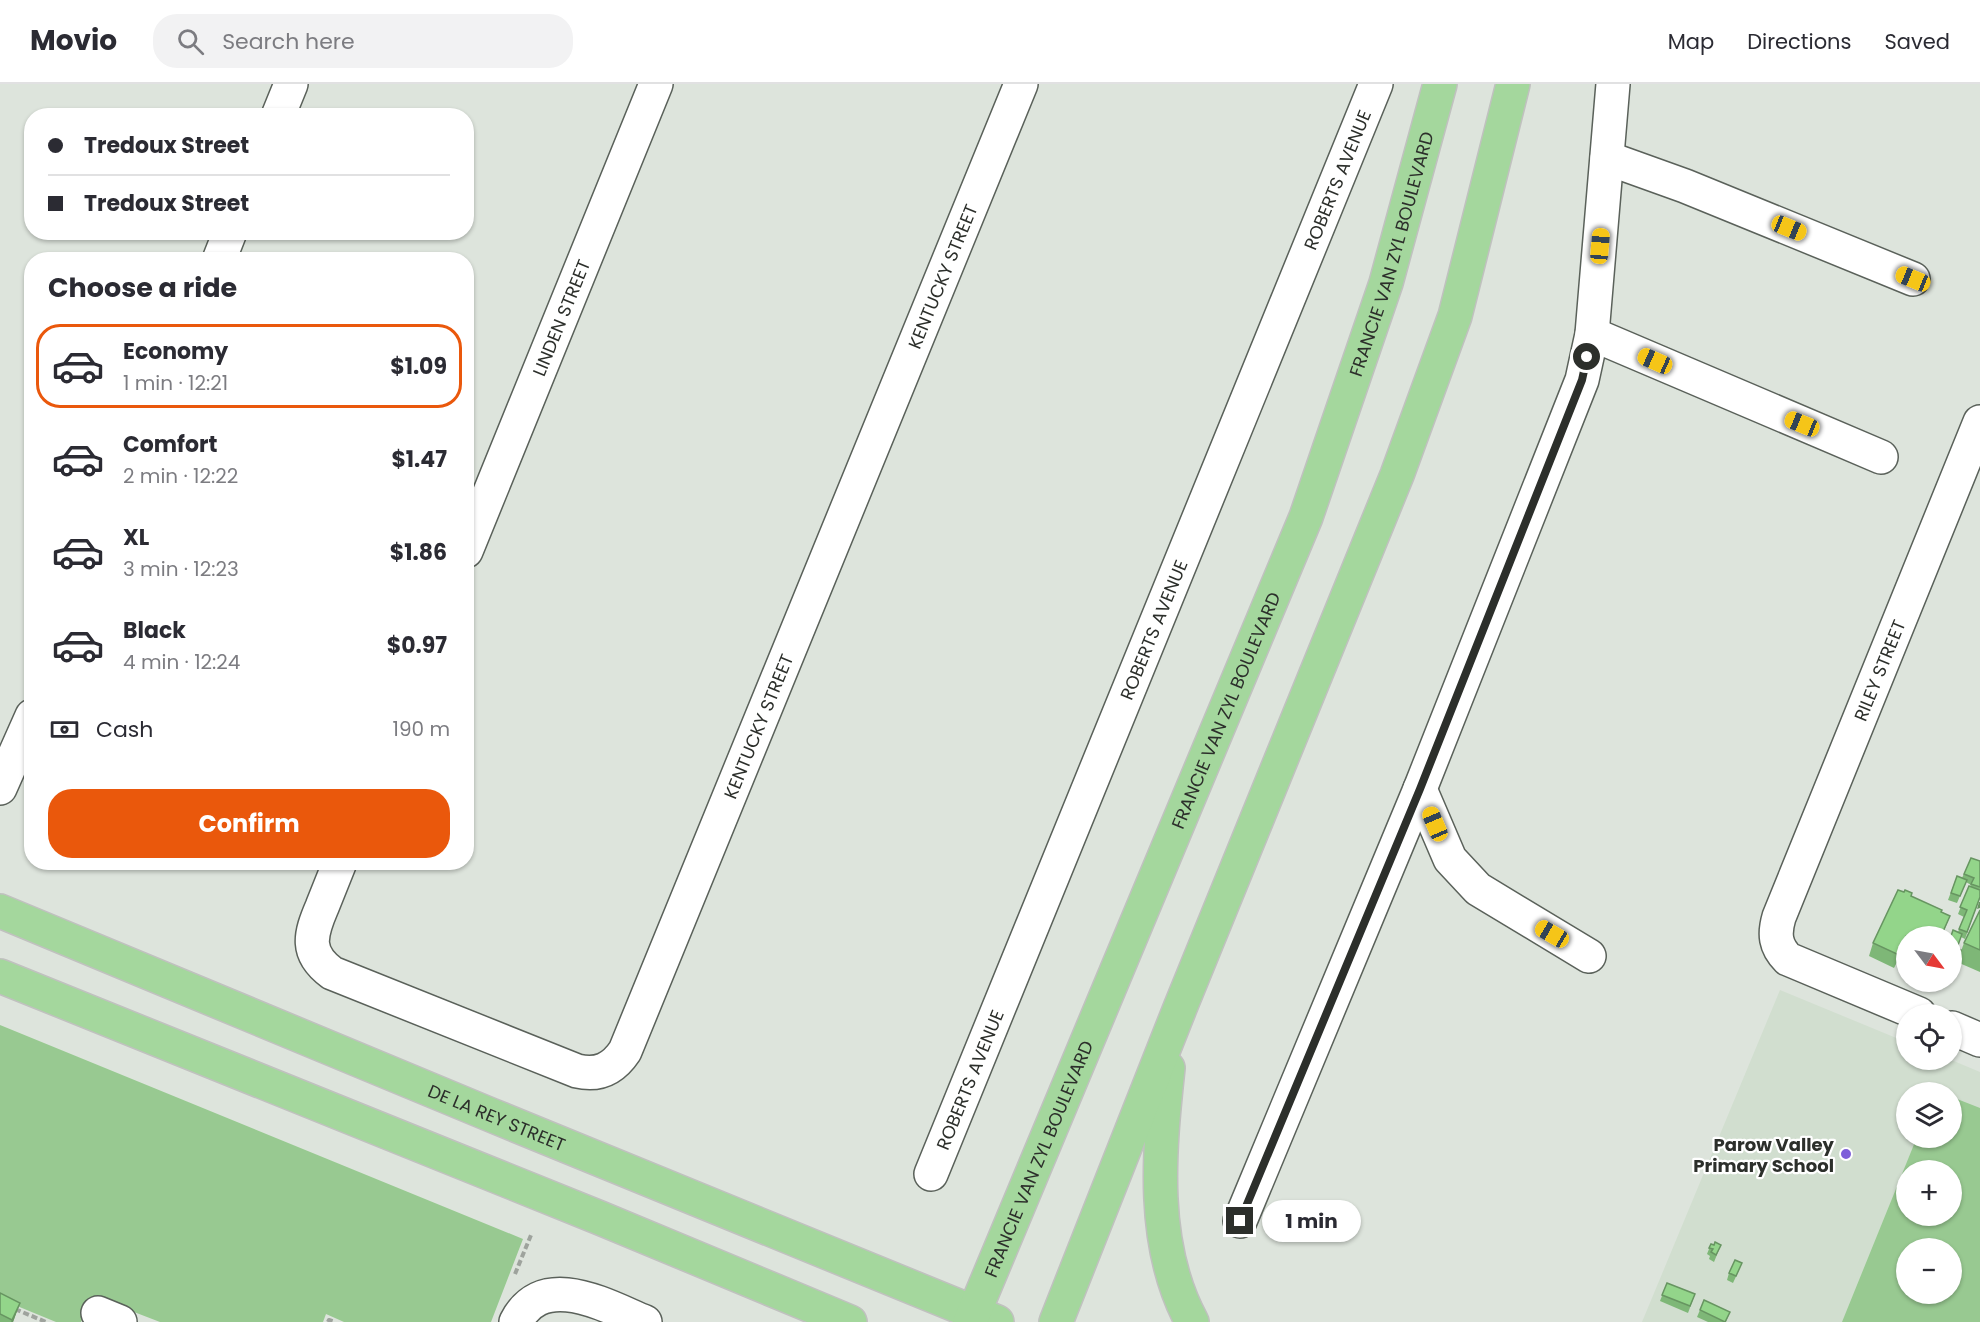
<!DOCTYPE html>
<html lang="en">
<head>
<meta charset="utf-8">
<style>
  :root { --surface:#fff; --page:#f2f2f3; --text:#2b2b33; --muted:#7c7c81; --line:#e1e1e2; --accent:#ea580c }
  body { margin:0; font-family:Poppins,sans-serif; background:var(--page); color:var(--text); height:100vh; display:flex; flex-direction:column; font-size:22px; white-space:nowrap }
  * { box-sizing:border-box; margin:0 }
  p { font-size:20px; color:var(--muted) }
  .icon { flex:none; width:33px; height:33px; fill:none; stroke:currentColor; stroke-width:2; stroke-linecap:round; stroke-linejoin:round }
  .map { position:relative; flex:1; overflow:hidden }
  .side { position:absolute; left:24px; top:168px; width:450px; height:618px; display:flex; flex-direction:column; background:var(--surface); border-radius:24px; box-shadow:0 2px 4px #0004 }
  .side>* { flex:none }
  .guide { position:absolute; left:24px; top:24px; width:450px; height:132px; border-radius:24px; box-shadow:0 2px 4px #0004; display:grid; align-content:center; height:132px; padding:0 24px; background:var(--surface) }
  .needle { width:39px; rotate:122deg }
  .controls { position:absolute; left:1896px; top:842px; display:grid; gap:12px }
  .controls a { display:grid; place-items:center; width:66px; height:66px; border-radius:50%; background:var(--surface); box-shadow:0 2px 4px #0004; font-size:30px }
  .end { position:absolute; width:27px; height:27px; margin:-14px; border:8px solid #2c2f2b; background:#fff; box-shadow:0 0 0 3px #fff }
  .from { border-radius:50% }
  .bubble { position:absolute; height:42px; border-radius:21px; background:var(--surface); box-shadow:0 2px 4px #0004; font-size:20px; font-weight:700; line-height:42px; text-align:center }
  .car { position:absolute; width:18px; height:36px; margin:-18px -9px; border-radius:8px; box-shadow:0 0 4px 2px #0007; background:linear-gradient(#f5c518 24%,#345 0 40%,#f5c518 0 76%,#345 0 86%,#f5c518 0) }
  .guide b { display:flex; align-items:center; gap:21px; height:57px; font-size:22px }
  .guide b+b { border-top:2px solid var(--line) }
  .guide i { width:15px; height:15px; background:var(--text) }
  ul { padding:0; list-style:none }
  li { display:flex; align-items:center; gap:18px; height:84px; margin:0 12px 9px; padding:0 12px; border:3px solid transparent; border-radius:24px }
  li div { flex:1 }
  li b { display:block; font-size:22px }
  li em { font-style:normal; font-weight:700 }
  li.selected { border-color:var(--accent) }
  li>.icon { width:54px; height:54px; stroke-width:1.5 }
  h2 { padding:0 24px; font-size:27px; line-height:72px }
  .pay { display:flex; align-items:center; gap:15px; height:66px; padding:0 24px; font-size:22px }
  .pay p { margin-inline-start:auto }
  .primary-button { display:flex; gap:12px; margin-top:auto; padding:12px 24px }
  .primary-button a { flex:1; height:69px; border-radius:24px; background:var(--accent); color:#fff; font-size:24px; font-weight:700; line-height:69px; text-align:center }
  header { display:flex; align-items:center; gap:36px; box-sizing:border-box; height:84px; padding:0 30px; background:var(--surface); border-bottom:2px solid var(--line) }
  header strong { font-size:28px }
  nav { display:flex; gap:33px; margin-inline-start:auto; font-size:21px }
  .search { width:420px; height:54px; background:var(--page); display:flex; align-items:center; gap:15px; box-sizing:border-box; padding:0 21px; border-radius:24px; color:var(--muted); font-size:22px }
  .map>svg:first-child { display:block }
</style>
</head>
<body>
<header>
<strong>Movio</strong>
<div class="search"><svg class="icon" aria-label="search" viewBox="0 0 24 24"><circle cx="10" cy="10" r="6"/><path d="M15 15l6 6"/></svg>Search here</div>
<nav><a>Map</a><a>Directions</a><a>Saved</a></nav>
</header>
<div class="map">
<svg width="1980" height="1238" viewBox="0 0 1980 1238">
  <rect width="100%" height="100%" fill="#dde4dc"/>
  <!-- built -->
  <path fill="#d1decf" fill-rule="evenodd" d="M1780,906L1906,958V975H1949L1980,988V1238H1642ZM1906,1008H1952V1053H1906ZM1906,1086H1952V1131H1906ZM1906,1164H1952V1209H1906Z"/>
  <!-- green -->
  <g fill="#98c991" fill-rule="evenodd">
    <path d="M0,941L523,1155L491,1238H344L326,1230L323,1238H160L95,1213L87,1224L81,1238H56L0,1215Z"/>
    <path d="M1952,1013L1980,1024V1238H1842L1917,1053H1952ZM1906,1086H1952V1131H1906ZM1906,1164H1952V1209H1906Z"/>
  </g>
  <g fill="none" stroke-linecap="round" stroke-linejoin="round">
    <defs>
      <g id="minor">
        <path d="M278,32L291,0"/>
        <path d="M1607,74L1685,102L1913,195"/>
        <path d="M219,176L230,148"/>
        <path d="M1592,250L1881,373"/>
        <path id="s1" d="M466,467L656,0"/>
        <path d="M0,704L32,632"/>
        <path d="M1420,705L1450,775L1478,805L1589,872"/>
        <path id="s2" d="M340,778C334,793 328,808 322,823C310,851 305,869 332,889L577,987C598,992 613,985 625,967L1021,0"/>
        <path id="s3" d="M1919,930L1788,875C1775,862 1774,850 1779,833L1980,338"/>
        <path d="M1952,944L1980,956"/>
        <path id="s4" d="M931,1090L1376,0"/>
        <path d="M1240,1137L1420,705L1582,296L1592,250L1613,0"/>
        <path d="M98,1229L120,1238"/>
        <path d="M516,1238C543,1185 606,1222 645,1238"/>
      </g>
      <g id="major">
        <path id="s5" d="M0,827L491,1031L997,1238"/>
        <path d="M0,892L600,1134L850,1238"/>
        <path d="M1168,984C1159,1068 1150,1161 1192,1238"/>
        <path id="s6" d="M970,1238L1306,433L1386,199L1440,0"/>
        <path d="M1056,1238L1180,924L1397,391L1455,232L1513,0"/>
      </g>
    </defs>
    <!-- minor casing -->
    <use href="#minor" stroke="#5a615a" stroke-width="36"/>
    <!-- major casing -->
    <use href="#major" stroke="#c0c1bf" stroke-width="36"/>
    <!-- path -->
    <g stroke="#9ea39d" stroke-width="4" stroke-dasharray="6 3" stroke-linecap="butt">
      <path d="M515,1190L531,1151"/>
      <path d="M15,1225L46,1238"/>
      <path d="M328,1238L329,1236L335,1238"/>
    </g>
    <!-- minor -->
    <use href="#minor" stroke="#fff" stroke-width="33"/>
    <!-- major -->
    <use href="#major" stroke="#a4d79d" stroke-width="33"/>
  </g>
  <!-- wall -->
  <g fill="#7eb777">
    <path d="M1971,774L1980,777V813L1965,855L1961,853L1957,864L1961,866L1952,888L1951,852L1953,846L1958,848L1964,833L1958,830L1969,802H1970L1971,801L1966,798L1957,819L1948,816L1957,792L1962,794Z"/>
    <path d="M1911,812L1950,832L1942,852H1906V871L1904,877L1899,874L1894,884L1869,872L1873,859Z"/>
    <path d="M1980,826V888L1957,878L1964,859Z"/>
    <path d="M1925,897H1947L1943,905Z"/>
    <path d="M1711,1160L1714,1161H1721L1714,1178L1709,1175L1710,1172L1707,1170Z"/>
    <path d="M1739,1186L1733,1199L1727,1196L1729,1189Z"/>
    <path d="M1667,1199L1695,1210L1688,1229L1660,1217Z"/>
    <path d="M0,1209L20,1219L13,1238H0Z"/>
    <path d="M1700,1226L1730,1228L1726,1238H1708L1697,1233Z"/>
  </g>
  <!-- shaded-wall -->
  <g fill="#679561">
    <path d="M1979,818H1980V824L1977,825Z"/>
    <path d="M1961,866L1956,879L1952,888V885Z"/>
    <path d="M20,1219L13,1238H11L12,1236Z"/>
  </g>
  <!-- building -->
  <g fill="#93d58a" stroke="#679561" stroke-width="1.5">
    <path d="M1971,774L1980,777V803L1971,800L1974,794L1964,790Z"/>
    <path d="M1957,792L1967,796L1960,812L1951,809Z"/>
    <path d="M1969,802L1980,806V813L1967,848L1959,845L1967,826L1960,823Z"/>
    <path d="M1898,806L1904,808L1905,806L1912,809L1911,812L1942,826L1941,828L1950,832L1941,852H1930L1932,849L1929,852H1928L1917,847L1914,852H1906V862L1903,861L1899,871L1873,859Z"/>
    <path d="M1980,826V866L1964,859Z"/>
    <path d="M1953,846L1962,850L1957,864L1952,861L1951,852Z"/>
    <path d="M1952,861L1961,866L1952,885Z"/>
    <path d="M1715,1158L1721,1161L1716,1171L1711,1168L1713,1165L1709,1164L1711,1160L1714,1161Z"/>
    <path d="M1735,1176L1742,1179L1736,1192L1729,1189Z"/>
    <path d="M1667,1199L1695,1210L1690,1222L1662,1211Z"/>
    <path d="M0,1209L20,1219L12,1236L0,1230Z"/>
    <path d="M1704,1216L1730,1228L1725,1238L1700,1226Z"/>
  </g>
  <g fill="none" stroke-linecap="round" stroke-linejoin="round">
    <!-- route -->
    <path stroke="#2c2f2b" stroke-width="8" d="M1240,1137L1420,705L1582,296L1587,273"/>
  </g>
  <!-- markers -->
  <circle fill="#7e5fd9" stroke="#fff" stroke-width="2" cx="1846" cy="1070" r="6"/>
  <g text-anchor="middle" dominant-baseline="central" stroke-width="4.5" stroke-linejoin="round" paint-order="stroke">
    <!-- street labels -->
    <g font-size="18" fill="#2c2f2b" stroke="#fff">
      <text stroke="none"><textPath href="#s4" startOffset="1074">ROBERTS AVENUE</textPath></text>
      <text stroke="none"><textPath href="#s6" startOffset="1149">FRANCIE VAN ZYL BOULEVARD</textPath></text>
      <text stroke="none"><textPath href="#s2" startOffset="1280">KENTUCKY STREET</textPath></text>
      <text stroke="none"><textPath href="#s1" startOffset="252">LINDEN STREET</textPath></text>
      <text stroke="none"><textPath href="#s4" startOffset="588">ROBERTS AVENUE</textPath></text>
      <text stroke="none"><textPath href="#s3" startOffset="454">RILEY STREET</textPath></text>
      <text stroke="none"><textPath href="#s6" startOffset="663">FRANCIE VAN ZYL BOULEVARD</textPath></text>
      <text stroke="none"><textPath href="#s2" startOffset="794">KENTUCKY STREET</textPath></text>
      <text stroke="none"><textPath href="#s4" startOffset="102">ROBERTS AVENUE</textPath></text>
      <text stroke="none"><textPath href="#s5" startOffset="538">DE LA REY STREET</textPath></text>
      <text stroke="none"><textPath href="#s6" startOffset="177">FRANCIE VAN ZYL BOULEVARD</textPath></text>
    </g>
    <!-- poi labels -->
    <g font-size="18" font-weight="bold" fill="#2c2f2b" stroke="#fff" text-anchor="end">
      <text x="1834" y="1060">Parow Valley<tspan x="1834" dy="21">Primary School</tspan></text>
    </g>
  </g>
</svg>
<div class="controls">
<a><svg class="needle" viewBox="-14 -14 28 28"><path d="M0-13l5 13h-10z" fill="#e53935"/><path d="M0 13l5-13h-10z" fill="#7c7c81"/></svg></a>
<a><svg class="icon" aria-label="locate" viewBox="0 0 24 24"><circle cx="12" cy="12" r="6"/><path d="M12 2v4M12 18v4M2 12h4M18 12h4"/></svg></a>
<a><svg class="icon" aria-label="layers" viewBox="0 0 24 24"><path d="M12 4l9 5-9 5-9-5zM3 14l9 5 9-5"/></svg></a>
<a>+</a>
<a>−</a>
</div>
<i class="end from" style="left:1587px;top:273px"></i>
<i class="end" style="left:1240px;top:1137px"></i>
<div class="bubble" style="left:1262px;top:1116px;width:99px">1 min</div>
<i class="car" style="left:1789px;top:144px;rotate:112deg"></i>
<i class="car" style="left:1600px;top:162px;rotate:5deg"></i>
<i class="car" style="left:1913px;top:195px;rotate:292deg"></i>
<i class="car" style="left:1655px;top:277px;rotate:294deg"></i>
<i class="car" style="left:1802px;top:340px;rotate:292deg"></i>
<i class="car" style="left:1435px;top:740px;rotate:337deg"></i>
<i class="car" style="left:1552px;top:850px;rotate:300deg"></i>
<div class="guide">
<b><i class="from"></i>Tredoux Street</b>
<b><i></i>Tredoux Street</b>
</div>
<section class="side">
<h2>Choose a ride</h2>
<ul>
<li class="selected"><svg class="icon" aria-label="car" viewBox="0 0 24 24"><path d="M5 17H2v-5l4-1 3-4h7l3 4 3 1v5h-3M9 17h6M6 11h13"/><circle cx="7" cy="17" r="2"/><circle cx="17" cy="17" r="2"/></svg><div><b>Economy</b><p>1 min · 12:21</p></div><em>$1.09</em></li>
<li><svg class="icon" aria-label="car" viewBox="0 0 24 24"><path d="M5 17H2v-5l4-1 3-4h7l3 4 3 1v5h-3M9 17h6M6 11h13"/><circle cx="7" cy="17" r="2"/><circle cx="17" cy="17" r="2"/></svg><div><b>Comfort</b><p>2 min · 12:22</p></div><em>$1.47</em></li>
<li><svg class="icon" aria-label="car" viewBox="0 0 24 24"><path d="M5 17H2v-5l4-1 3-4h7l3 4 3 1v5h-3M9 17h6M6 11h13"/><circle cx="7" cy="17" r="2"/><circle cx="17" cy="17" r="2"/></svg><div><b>XL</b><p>3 min · 12:23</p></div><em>$1.86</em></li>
<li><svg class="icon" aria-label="car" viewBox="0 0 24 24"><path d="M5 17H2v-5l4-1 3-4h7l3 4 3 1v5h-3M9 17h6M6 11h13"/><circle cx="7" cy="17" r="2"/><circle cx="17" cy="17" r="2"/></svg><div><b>Black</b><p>4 min · 12:24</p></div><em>$0.97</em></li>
</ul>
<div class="pay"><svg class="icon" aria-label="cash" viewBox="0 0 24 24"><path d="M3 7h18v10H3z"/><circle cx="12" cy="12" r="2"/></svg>Cash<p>190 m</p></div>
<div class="primary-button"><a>Confirm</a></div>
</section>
</div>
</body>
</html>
